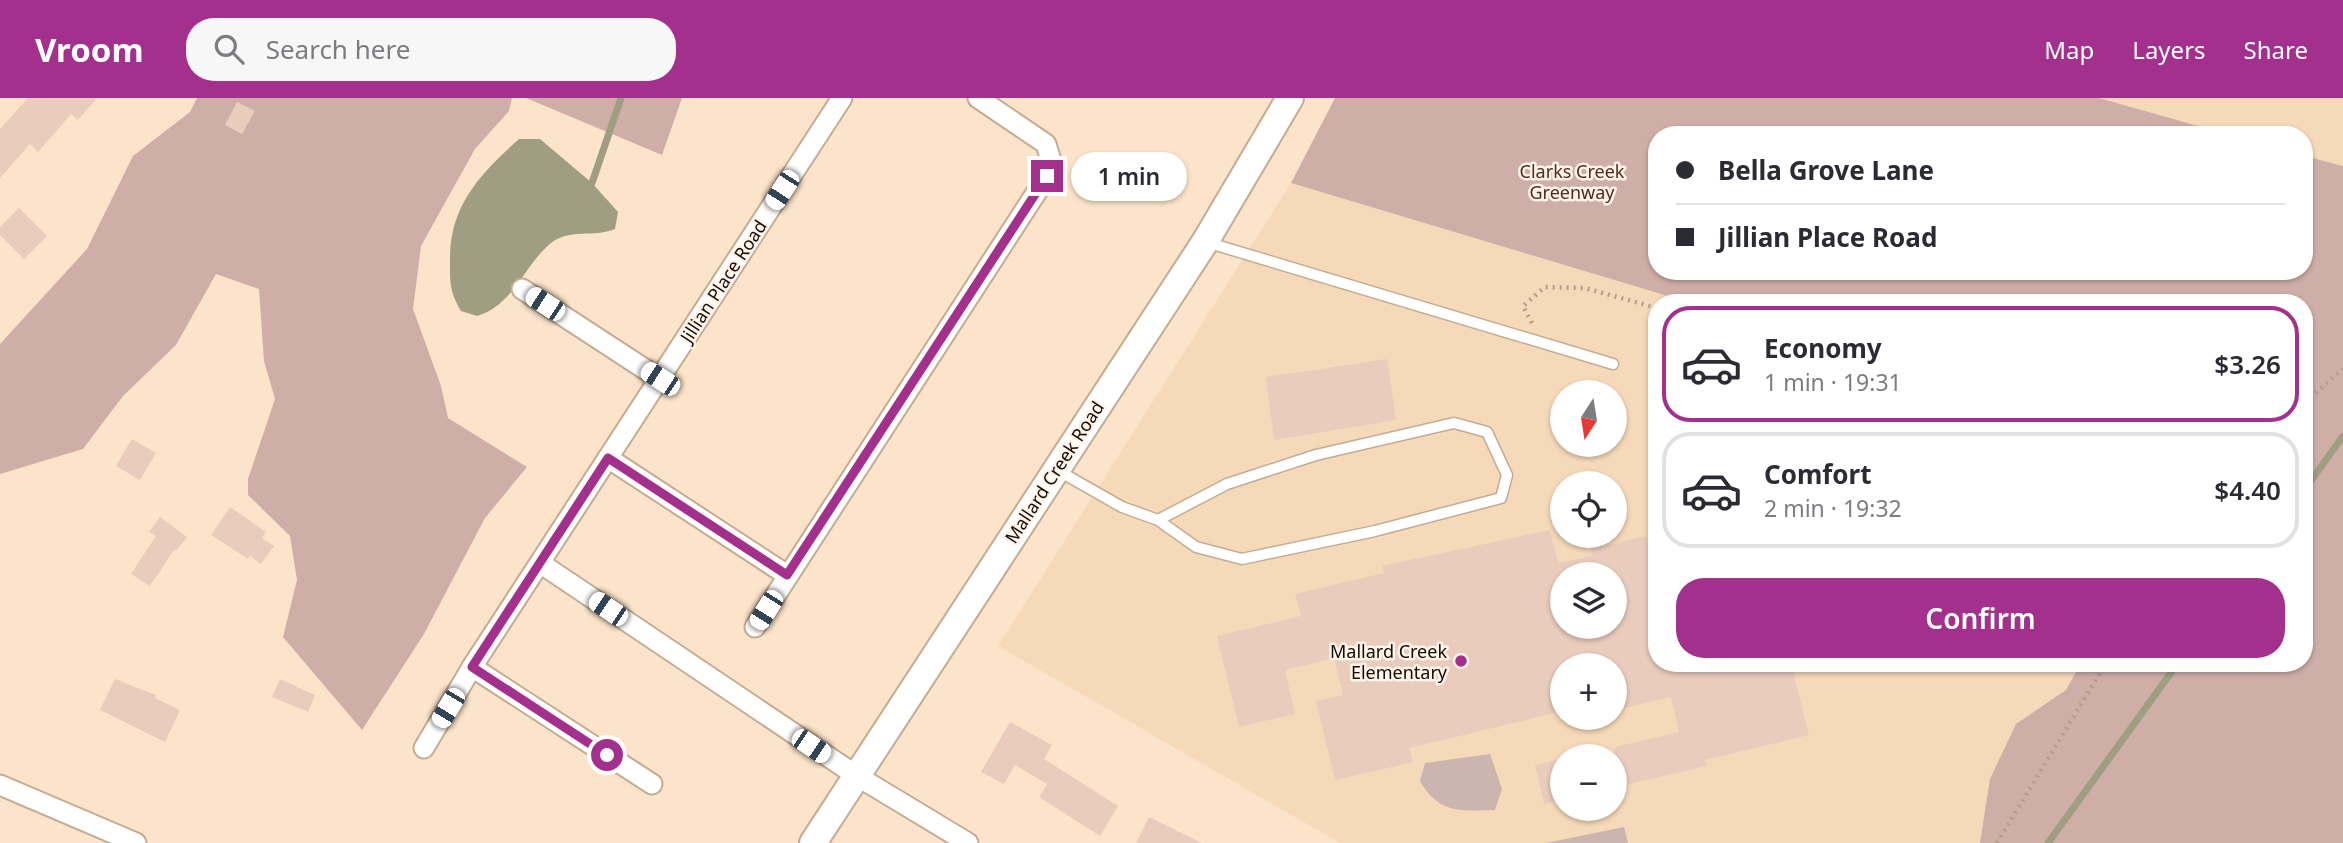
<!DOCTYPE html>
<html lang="en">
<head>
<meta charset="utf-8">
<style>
  :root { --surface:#fff; --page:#f7f7f7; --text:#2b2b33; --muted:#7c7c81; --line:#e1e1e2; --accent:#a2308c }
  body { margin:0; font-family:"Noto Sans",sans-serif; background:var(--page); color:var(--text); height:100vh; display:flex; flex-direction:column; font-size:26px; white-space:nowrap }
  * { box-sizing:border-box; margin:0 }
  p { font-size:23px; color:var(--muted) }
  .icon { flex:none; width:38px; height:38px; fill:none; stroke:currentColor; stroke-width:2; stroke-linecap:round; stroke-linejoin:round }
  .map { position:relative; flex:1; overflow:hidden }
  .drawer { position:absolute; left:1648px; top:196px; width:665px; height:378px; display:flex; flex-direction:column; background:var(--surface); border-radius:28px; box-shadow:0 2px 5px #0004 }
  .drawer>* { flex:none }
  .top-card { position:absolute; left:1648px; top:28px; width:665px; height:154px; border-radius:28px; box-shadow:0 2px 5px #0004; display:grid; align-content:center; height:154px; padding:0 28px; background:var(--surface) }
  .needle { width:46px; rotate:192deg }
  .fabs { position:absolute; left:1550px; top:282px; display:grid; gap:14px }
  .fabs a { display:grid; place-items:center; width:77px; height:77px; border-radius:50%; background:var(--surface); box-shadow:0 2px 5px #0004; font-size:35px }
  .end { position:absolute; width:32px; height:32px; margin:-16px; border:9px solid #a2308c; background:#fff; box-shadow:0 0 0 4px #fff }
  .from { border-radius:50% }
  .bubble { position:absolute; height:49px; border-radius:24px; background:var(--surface); box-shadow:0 2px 5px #0004; font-size:23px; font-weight:600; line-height:49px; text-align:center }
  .car { position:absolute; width:21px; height:42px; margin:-21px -10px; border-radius:9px; box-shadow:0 0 5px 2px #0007; background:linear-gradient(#fff 24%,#345 0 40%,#fff 0 76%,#345 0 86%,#fff 0) }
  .top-card b { display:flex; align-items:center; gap:24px; height:66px; font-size:26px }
  .top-card b+b { border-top:2px solid var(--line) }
  .top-card i { width:18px; height:18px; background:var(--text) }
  ul { padding:12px 0 0; list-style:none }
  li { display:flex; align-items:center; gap:21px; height:116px; margin:0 14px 10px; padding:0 14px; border:4px solid var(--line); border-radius:28px }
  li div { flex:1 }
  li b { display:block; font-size:26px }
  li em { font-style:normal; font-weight:600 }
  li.active { border-color:var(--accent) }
  li>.icon { width:63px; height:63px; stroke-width:1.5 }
  .button { display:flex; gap:14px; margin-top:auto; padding:14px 28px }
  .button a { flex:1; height:80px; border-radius:28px; background:var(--accent); color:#fff; font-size:28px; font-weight:600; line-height:80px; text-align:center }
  header { display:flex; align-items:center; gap:42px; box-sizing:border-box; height:98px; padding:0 35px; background:var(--accent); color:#fff }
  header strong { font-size:33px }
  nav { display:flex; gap:38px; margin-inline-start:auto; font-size:24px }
  .search { width:490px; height:63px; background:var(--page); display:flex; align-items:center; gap:18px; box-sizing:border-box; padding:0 24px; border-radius:28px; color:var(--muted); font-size:26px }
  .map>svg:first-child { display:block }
</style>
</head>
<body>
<header>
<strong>Vroom</strong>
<div class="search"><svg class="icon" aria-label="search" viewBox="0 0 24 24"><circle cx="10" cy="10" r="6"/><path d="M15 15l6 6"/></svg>Search here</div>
<nav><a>Map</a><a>Layers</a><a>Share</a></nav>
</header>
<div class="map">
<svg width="2343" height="745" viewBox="0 0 2343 745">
  <rect width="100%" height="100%" fill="#fce4ca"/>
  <!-- built -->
  <g fill="#f6d9b9" fill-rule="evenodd">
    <path d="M2099,0H2343V68L2305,58V37H2230Z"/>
    <path d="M1291,85L1691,205H1657V565H2305L2343,745H1340L998,548ZM1563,294H1615V346H1563ZM1563,385H1615V438H1563ZM1563,476H1615V528H1563ZM1563,567H1615V620H1563ZM1563,658H1615V710H1563Z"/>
  </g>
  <!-- green -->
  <g fill="#ccb4af">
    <path d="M1490,656L1502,691L1495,712C1460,713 1439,716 1420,683L1425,665Z"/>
    <path d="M1624,729L1628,745H1546Z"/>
  </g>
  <!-- forest -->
  <g fill="#cfaea7">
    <path d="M197,0H512L509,13L475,51L421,148L413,211L441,288L448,320L527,369L485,420L424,536L362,632L283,539L297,482L290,438L248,397V381L275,301L264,263L259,191L216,176L176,247L123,298L83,351L0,376V246L87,151L133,58L190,14Z"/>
    <path d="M526,0H682L662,57Z"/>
    <path d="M1335,0H2099L2230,37H1657V173H2305V58L2343,68V745H1980L1990,681L2016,626L2066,592L2081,565H2305V205H1691L1291,85Z"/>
  </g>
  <!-- water -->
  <path fill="#9f9e82" d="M519,41H540L592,85L618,114L615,131C594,140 570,130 551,145C524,167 513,208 477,218L461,213C449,192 450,184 450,160C450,107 481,75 519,41Z"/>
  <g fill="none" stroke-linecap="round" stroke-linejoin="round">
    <!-- stream -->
    <g stroke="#9f9e82" stroke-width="7">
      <path d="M592,85L621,0"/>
      <path d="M2305,391L2343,338"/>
      <path d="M2048,745L2178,565"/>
    </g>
  </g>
  <!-- building -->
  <g fill="#e9ccbc" fill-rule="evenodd">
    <path d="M28,0H97L78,22L71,16L38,54L30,46L0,80V31Z"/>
    <path d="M237,4L255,13L242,36L225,27Z"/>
    <path d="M19,110L47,138L24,161L0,137V129Z"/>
    <path d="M1387,261L1396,322L1274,342L1266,279Z"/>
    <path d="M132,341L156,355L140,382L116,368Z"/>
    <path d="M230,409L266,434L262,440L274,448L261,466L250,458L248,461L211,437Z"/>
    <path d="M160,419L187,439L176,453L174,452L150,488L131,476L156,438L149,434Z"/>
    <path d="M1550,432L1558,465L1592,458L1591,451L1646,438L1648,449L1657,446V565H1791L1809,637L1705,662L1707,668L1615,689V649L1679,634L1671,599L1615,612V567H1563V613L1409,650L1413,664L1335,682L1316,603L1343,597L1334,560L1285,572L1295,616L1239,629L1217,538L1301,518L1295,496L1384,475L1382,468ZM1563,476H1615V528H1563Z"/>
    <path d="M115,581L156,597L155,600L180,612L165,644L100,612Z"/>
    <path d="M280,581L315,597L308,614L272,599Z"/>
    <path d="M1010,624L1052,647L1044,661L1118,708L1100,738L1039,699L1047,686L1015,667L1004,686L981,674Z"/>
    <path d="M1563,661V702L1544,706L1535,667Z"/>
    <path d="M1149,719L1202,745H1136Z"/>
  </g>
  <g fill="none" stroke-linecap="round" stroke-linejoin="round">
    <defs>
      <g id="service">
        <path d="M1206,144L1613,266"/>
        <path d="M1057,372L1122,409L1158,422L1196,449L1242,461L1375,433L1501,400L1507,377L1487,334L1454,325L1316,357L1227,386L1158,422"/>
      </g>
      <g id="minor">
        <path d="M522,191L660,281"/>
        <path d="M608,360L787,477"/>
        <path d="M540,465L857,678L968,745"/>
        <path d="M755,529L1047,78L1052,66L1046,46L978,0"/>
        <path d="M472,569L652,686"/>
        <path d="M424,650L472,569L842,0"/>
        <path d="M0,687L136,745"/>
      </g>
      <path id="secondary" d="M813,745L1205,144L1290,0"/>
    </defs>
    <!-- service casing -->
    <use href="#service" stroke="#c3ac93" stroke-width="13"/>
    <!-- minor casing -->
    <use href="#minor" stroke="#c3ac93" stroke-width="23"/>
    <!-- secondary casing -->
    <use href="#secondary" stroke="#c3ac93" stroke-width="30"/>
    <!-- path -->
    <g stroke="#b19f8b" stroke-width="4.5" stroke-dasharray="2 5" stroke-linecap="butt">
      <path d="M1532,225L1523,208L1545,189L1585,190L1657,210"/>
      <path d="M2305,304L2343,271"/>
      <path d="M1997,745L2106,565"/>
    </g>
    <!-- service -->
    <use href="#service" stroke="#fff" stroke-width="10"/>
    <!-- minor -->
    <use href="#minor" stroke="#fff" stroke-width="19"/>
    <!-- secondary -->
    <use href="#secondary" stroke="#fff" stroke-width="26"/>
  </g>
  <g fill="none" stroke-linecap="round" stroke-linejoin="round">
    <!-- route -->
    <path stroke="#a2308c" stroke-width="9" d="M607,657L472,569L608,360L787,477L1047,78"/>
  </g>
  <!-- markers -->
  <circle fill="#a2308c" stroke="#fef4ea" stroke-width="2.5" cx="1461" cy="563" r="7"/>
  <g text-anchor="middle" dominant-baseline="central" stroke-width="5" stroke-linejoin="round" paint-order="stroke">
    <!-- park labels -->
    <g font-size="18" fill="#55281f" stroke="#fef4ea">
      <text x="1572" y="73">Clarks Creek<tspan x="1572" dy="21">Greenway</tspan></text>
    </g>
    <!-- street labels -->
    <g font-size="18" fill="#140c05" stroke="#fef4ea">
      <text transform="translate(723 183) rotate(-57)">Jillian Place Road</text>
      <text transform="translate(1054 374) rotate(-57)">Mallard Creek Road</text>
    </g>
    <!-- poi labels -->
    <g font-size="18" fill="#140c05" stroke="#fef4ea" text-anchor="end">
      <text x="1447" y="553">Mallard Creek<tspan x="1447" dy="21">Elementary</tspan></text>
    </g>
  </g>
</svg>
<div class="fabs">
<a><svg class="needle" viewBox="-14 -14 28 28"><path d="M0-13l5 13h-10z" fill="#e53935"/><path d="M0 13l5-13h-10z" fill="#7c7c81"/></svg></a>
<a><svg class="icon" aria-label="locate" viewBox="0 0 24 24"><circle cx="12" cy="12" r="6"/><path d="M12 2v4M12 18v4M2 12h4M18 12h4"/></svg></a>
<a><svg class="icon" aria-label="layers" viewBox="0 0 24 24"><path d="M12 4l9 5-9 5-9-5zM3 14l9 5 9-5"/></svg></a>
<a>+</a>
<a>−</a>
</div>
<i class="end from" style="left:607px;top:657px"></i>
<i class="end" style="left:1047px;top:78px"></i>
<div class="bubble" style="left:1071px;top:54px;width:116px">1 min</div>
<i class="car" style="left:782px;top:92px;rotate:213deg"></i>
<i class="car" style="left:545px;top:206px;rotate:303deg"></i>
<i class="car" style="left:660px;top:281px;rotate:303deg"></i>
<i class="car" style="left:608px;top:511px;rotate:304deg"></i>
<i class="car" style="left:766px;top:512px;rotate:212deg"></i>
<i class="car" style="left:448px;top:610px;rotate:211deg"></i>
<i class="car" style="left:811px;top:648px;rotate:124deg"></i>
<div class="top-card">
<b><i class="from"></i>Bella Grove Lane</b>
<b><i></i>Jillian Place Road</b>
</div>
<section class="drawer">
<ul>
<li class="active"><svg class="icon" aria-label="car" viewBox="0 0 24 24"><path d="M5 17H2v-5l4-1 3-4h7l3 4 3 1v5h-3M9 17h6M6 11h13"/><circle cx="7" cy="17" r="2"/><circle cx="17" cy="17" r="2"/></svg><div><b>Economy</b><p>1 min · 19:31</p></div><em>$3.26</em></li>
<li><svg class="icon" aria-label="car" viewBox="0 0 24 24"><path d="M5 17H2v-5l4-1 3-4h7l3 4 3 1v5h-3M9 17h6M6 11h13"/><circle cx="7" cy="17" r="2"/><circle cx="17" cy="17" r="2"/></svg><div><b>Comfort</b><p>2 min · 19:32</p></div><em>$4.40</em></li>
</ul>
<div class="button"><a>Confirm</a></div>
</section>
</div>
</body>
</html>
